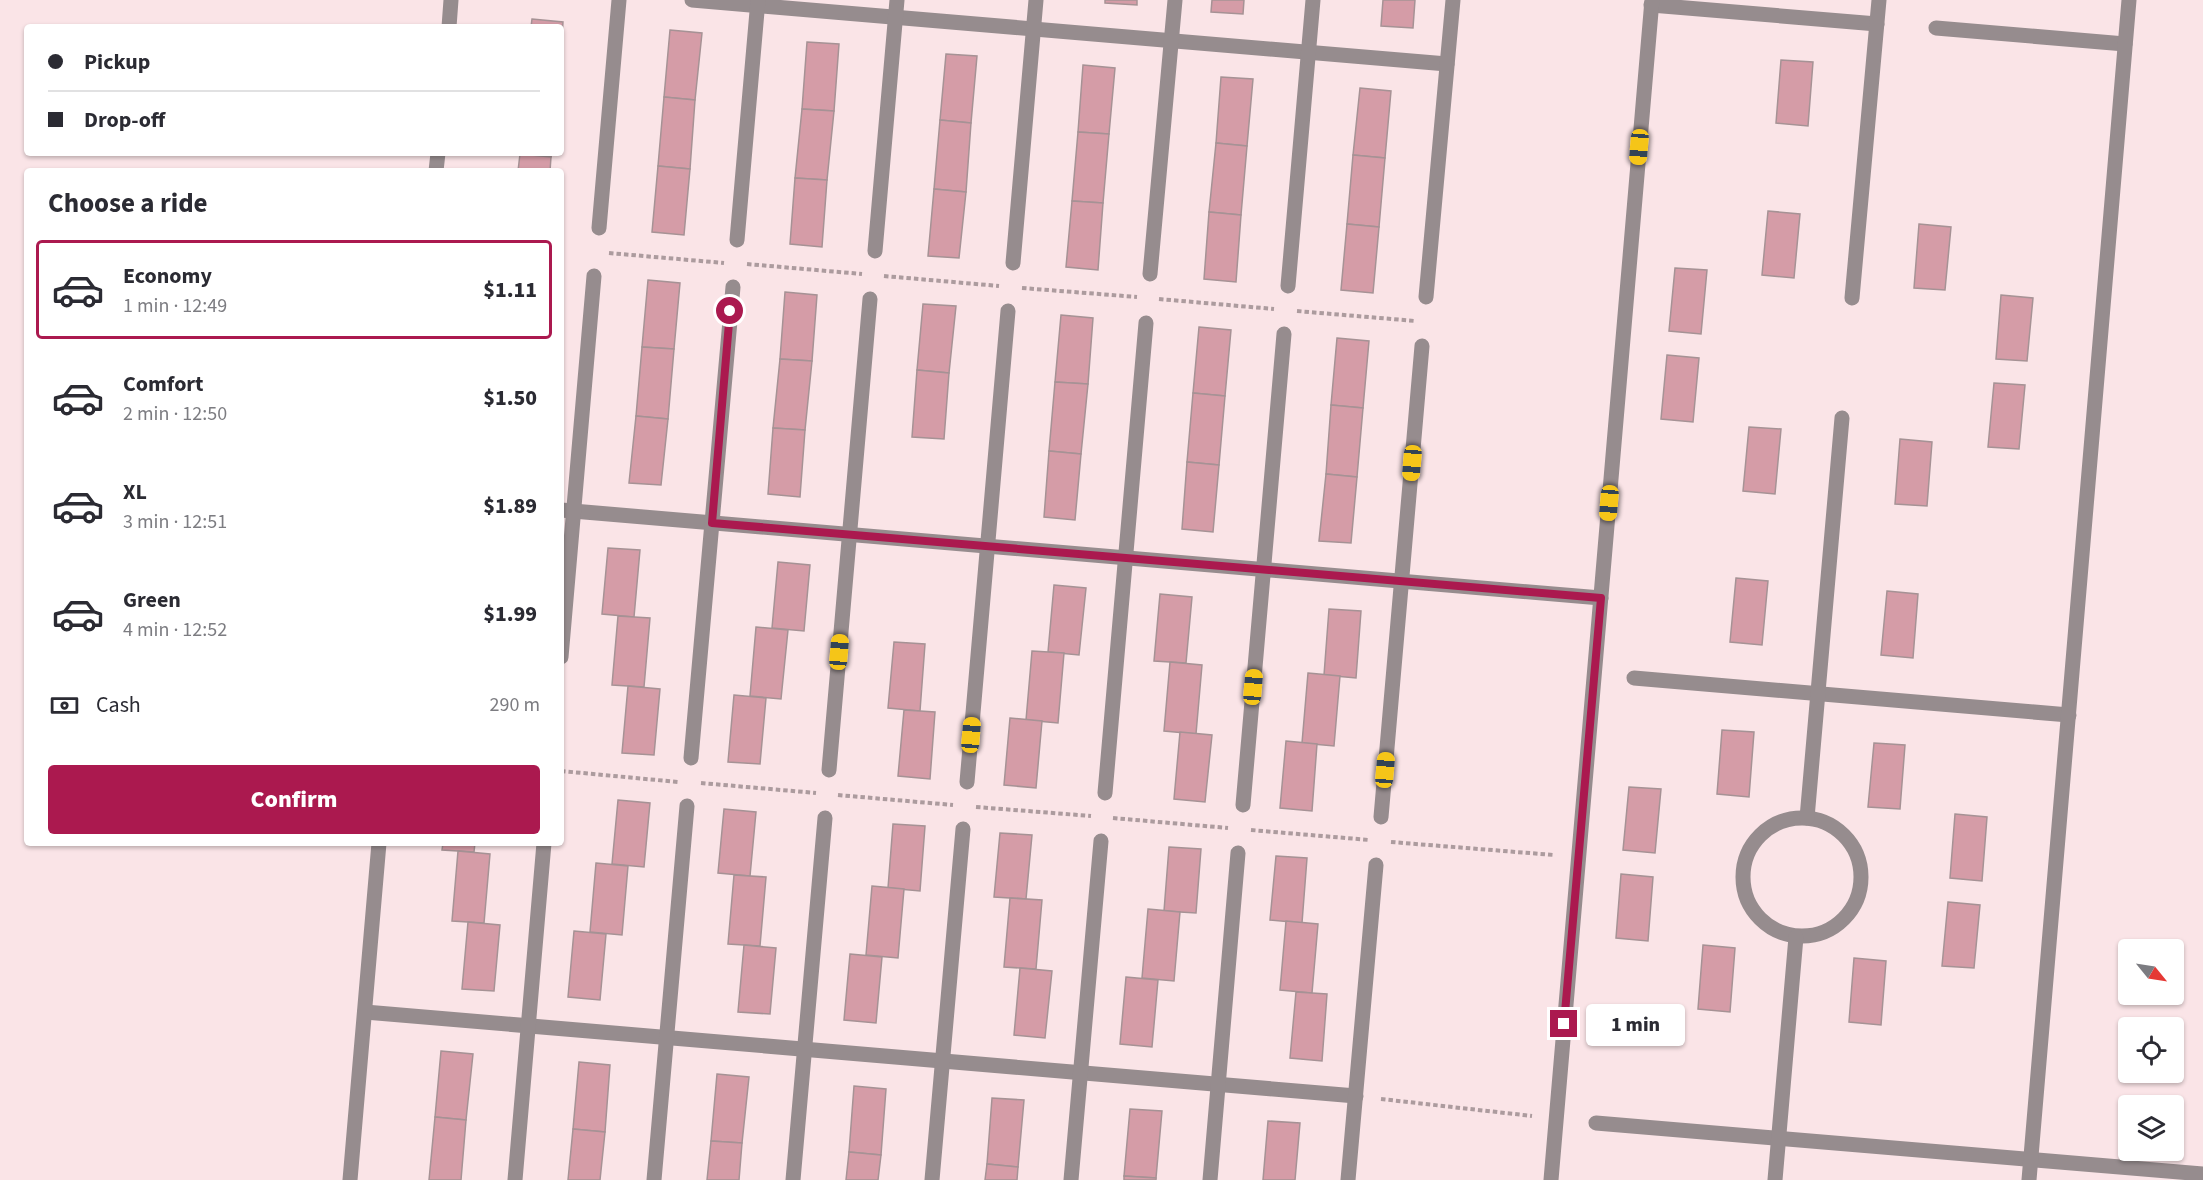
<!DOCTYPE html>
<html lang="en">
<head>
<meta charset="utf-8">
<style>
  :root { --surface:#fff; --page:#f7f7f7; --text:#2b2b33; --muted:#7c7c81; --line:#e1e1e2; --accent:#ab194f }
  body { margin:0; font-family:"Source Sans 3",sans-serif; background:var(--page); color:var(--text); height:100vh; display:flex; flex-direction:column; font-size:22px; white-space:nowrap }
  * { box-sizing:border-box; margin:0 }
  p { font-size:20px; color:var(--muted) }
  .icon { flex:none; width:33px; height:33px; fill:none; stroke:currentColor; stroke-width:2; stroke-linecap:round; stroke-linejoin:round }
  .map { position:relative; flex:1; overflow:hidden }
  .panel { position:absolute; left:24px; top:168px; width:540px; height:678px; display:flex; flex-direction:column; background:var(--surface); border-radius:6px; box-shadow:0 2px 4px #0004 }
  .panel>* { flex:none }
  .banner { position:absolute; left:24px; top:24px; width:540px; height:132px; border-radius:6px; box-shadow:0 2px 4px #0004; display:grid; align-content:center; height:132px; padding:0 24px; background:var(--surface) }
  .needle { width:39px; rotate:120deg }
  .controls { position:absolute; left:2118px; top:939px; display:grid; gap:12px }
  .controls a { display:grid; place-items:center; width:66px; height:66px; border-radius:6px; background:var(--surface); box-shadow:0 2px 4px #0004; font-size:30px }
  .end { position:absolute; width:27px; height:27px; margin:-14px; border:8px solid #ab194f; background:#fff; box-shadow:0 0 0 3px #fff }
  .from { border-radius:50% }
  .bubble { position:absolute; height:42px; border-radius:6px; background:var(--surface); box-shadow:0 2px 4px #0004; font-size:20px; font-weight:800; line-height:42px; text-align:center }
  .car { position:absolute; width:18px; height:36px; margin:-18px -9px; border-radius:8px; box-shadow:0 0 4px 2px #0007; background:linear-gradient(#f5c518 24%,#345 0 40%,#f5c518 0 76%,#345 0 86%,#f5c518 0) }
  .banner b { display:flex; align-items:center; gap:21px; height:57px; font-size:22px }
  .banner b+b { border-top:2px solid var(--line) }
  .banner i { width:15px; height:15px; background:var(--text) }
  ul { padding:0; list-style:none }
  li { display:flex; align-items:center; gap:18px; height:99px; margin:0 12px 9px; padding:0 12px; border:3px solid transparent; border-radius:6px }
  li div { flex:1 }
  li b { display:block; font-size:22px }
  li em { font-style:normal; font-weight:800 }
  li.on { border-color:var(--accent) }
  li>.icon { width:54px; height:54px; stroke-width:1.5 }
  h2 { padding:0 24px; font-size:27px; line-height:72px }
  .pay { display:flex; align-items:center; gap:15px; height:66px; padding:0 24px; font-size:22px }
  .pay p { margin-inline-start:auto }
  .button { display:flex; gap:12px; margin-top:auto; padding:12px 24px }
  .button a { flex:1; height:69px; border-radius:6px; background:var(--accent); color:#fff; font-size:24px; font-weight:800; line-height:69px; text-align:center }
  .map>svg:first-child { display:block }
</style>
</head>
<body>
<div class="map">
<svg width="2203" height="1180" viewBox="0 0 2203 1180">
  <rect width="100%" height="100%" fill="#fae4e7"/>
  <!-- building -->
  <g fill="#d59ca7" stroke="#a69295" stroke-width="1.5">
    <path d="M1105,0H1137V5L1105,3Z"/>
    <path d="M1212,0H1244L1243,14L1211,12Z"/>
    <path d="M1383,0H1415L1413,28L1381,26Z"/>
    <path d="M532,19L563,22L561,50V27H531Z"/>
    <path d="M670,30L702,33L695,100L664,97Z"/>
    <path d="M807,42L839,44L834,111L802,109Z"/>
    <path d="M946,54L977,56L971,123L940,120Z"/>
    <path d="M1781,60L1813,62L1808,126L1776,123Z"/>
    <path d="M1083,65L1115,68L1109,134L1078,132Z"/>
    <path d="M1221,77L1253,79L1247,146L1216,143Z"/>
    <path d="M1360,88L1391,91L1385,158L1353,155Z"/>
    <path d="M664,97L695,100L690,169L658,166Z"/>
    <path d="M802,109L834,111L827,180L795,178Z"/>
    <path d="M940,120L971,123L966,192L934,189Z"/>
    <path d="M1078,132L1109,134L1103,203L1072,201Z"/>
    <path d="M1216,143L1247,146L1241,215L1209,212Z"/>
    <path d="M520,153H552L551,157Z"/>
    <path d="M520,154L551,157L550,171H518Z"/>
    <path d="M1353,155L1385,158L1379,227L1347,224Z"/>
    <path d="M658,166L690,169L684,235L652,232Z"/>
    <path d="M795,178L827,180L822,247L790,244Z"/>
    <path d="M934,189L966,192L959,258L928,256Z"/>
    <path d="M1072,201L1103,203L1098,270L1066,267Z"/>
    <path d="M1768,211L1800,214L1794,278L1762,275Z"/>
    <path d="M1209,212L1241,215L1236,282L1204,279Z"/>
    <path d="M1347,224L1379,227L1373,293L1341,290Z"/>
    <path d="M1919,224L1951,227L1945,290L1914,288Z"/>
    <path d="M1675,268L1707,270L1701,334L1669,331Z"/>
    <path d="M648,280L680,283L674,349L642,347Z"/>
    <path d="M785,292L817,295L812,361L780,359Z"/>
    <path d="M2001,295L2033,298L2027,361L1996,359Z"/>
    <path d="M923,304L956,306L949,373L917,370Z"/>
    <path d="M1061,315L1093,318L1088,384L1055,382Z"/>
    <path d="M1199,327L1231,330L1225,396L1193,393Z"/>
    <path d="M1337,338L1369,341L1363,408L1331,405Z"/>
    <path d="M642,347L674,349L668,419L636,416Z"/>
    <path d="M1667,355L1699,358L1693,422L1661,419Z"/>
    <path d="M780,359L812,361L805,430L773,428Z"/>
    <path d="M917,370L949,373L944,439L912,437Z"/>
    <path d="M1055,382L1088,384L1081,454L1049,451Z"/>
    <path d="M1994,383L2025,385L2019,449L1988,447Z"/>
    <path d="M1193,393L1225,396L1219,465L1187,462Z"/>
    <path d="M1331,405L1363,408L1357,477L1326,474Z"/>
    <path d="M636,416L668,419L661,485L629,483Z"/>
    <path d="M1749,427L1781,429L1775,494L1743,491Z"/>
    <path d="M773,428L805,430L800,497L768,494Z"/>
    <path d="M1900,439L1932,442L1927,506L1895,504Z"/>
    <path d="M1049,451L1081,454L1075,520L1044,517Z"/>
    <path d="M1187,462L1219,465L1213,532L1182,529Z"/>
    <path d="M1326,474L1357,477L1351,543L1319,541Z"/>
    <path d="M608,548L640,550L634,617L602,614Z"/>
    <path d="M778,562L810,565L804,631L772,628Z"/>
    <path d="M1736,578L1768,581L1762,645L1730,642Z"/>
    <path d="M1054,585L1086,588L1079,655L1048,652Z"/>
    <path d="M1887,591L1918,594L1913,658L1881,655Z"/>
    <path d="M1160,594L1192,597L1186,663L1154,661Z"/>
    <path d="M1329,609L1361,611L1356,678L1324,675Z"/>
    <path d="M618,616L650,618L644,687L612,685Z"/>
    <path d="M756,627L788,630L781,699L750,696Z"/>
    <path d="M894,642L925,644L920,711L888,708Z"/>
    <path d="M1032,651L1064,653L1058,723L1026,720Z"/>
    <path d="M1170,662L1202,665L1196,734L1164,731Z"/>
    <path d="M1308,673L1340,676L1334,746L1302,743Z"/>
    <path d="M628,686L660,689L654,755L622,753Z"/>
    <path d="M734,695L766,698L760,764L728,762Z"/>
    <path d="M904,710L935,712L930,779L898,776Z"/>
    <path d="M1010,718L1042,721L1036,788L1004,785Z"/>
    <path d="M1722,730L1754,732L1749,797L1717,794Z"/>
    <path d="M1180,732L1212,735L1205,802L1174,799Z"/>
    <path d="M1286,741L1317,744L1312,811L1280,808Z"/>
    <path d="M1874,743L1905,745L1900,809L1868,807Z"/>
    <path d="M1629,787L1661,789L1655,853L1623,850Z"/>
    <path d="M618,800L650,803L644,867L612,864Z"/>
    <path d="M724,809L756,812L750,876L718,873Z"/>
    <path d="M1955,814L1987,817L1982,881L1950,878Z"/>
    <path d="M893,824L925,826L920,891L888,888Z"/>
    <path d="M1000,833L1032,835L1026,899L994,897Z"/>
    <path d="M443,843H475L474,852L442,850Z"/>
    <path d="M1169,847L1201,849L1196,913L1164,911Z"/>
    <path d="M458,851L490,854L484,923L452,921Z"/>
    <path d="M1276,856L1307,858L1302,923L1270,920Z"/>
    <path d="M596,863L628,866L622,935L590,932Z"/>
    <path d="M1621,874L1653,877L1648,941L1616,938Z"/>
    <path d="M734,875L766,877L760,946L728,944Z"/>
    <path d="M872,886L904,889L898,958L866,955Z"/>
    <path d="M1010,898L1042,900L1036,969L1004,967Z"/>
    <path d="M1948,902L1980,905L1974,968L1942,966Z"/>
    <path d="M1148,909L1180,912L1174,981L1142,978Z"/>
    <path d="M1286,921L1318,924L1312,993L1280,990Z"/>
    <path d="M468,922L500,925L494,991L462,989Z"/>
    <path d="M574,931L606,934L600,1000L568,997Z"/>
    <path d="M744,945L776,948L770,1014L738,1012Z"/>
    <path d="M1703,945L1735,948L1730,1012L1698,1009Z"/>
    <path d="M850,954L882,957L876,1023L844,1020Z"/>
    <path d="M1854,958L1886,961L1881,1025L1849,1022Z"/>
    <path d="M1020,968L1052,971L1045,1038L1014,1035Z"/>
    <path d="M1126,977L1158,980L1152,1047L1120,1044Z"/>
    <path d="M1296,992L1327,994L1322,1061L1290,1058Z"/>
    <path d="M441,1051L473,1054L466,1120L435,1117Z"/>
    <path d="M579,1062L610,1065L605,1132L573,1129Z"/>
    <path d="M717,1074L749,1077L742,1143L711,1141Z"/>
    <path d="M854,1086L886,1089L881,1155L849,1152Z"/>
    <path d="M992,1098L1024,1100L1018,1167L987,1164Z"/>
    <path d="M1130,1109L1162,1111L1156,1178L1124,1176Z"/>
    <path d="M435,1117L466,1120L461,1180H429Z"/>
    <path d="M1268,1121L1300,1123L1295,1180H1263Z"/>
    <path d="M573,1129L605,1132L600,1180H568Z"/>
    <path d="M711,1141L742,1143L739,1180H707Z"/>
    <path d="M849,1152L881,1155L878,1180H846Z"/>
    <path d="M987,1164L1018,1167L1017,1180H985Z"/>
    <path d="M1124,1176L1156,1178V1180H1124Z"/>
  </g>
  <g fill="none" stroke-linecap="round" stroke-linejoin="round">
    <!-- path -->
    <g stroke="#ac9b9e" stroke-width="4" stroke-dasharray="4.5 3" stroke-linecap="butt">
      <path d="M609,253L724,263"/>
      <path d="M747,264L862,274"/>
      <path d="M884,276L999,286"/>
      <path d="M1022,288L1137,297"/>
      <path d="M1159,299L1274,309"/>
      <path d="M1297,311L1415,321"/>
      <path d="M561,771L678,782"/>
      <path d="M701,783L816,793"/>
      <path d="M838,795L953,805"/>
      <path d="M976,807L1091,816"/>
      <path d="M1113,818L1228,828"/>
      <path d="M1251,830L1369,840"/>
      <path d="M1391,842L1554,855"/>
      <path d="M1381,1099L1532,1116"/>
    </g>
    <!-- lane -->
    <g stroke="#968c8e" stroke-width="15">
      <path d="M692,0L1447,64"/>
      <path d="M1651,5L1877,24"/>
      <path d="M449,27L451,0"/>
      <path d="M1936,28L2125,44"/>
      <path d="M436,171L438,153"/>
      <path d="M599,228L619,0"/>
      <path d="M737,240L758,0"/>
      <path d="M875,251L897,0"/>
      <path d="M1013,263L1036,0"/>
      <path d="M1150,274L1175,0"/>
      <path d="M1288,286L1313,0"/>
      <path d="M1426,297L1453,0"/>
      <path d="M1852,298L1879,0"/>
      <path d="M561,510L1601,598"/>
      <path d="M561,657L594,276"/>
      <path d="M1634,678L2069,715"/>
      <path d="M691,758L733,287"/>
      <path d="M829,770L870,299"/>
      <path d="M967,782L1008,311"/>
      <path d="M1105,793L1146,323"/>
      <path d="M1243,805L1284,334"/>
      <path d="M1381,817L1422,346"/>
      <circle cx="1802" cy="877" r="59"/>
      <path d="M1807,818L1842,418"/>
      <path d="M365,1012L1356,1096"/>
      <path d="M1596,1123L2203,1174"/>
      <path d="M350,1180L379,843"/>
      <path d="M515,1180L544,843"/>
      <path d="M654,1180L687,806"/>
      <path d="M793,1180L825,818"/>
      <path d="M932,1180L963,829"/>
      <path d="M1071,1180L1101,841"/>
      <path d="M1210,1180L1238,853"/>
      <path d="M1348,1180L1376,865"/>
      <path d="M1551,1180L1652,0"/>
      <path d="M1775,1180L1796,937"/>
      <path d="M2029,1180L2129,0"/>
    </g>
  </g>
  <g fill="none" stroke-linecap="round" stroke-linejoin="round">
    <!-- route -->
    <path stroke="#ab194f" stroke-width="8" d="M730,311L712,523L1601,598L1564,1024"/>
  </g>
</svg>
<div class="controls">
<a><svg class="needle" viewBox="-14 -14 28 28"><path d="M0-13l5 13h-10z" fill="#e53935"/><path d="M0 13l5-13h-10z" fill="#7c7c81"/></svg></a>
<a><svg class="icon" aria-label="locate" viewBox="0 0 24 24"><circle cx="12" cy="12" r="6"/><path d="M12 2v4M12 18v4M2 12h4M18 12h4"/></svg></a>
<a><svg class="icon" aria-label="layers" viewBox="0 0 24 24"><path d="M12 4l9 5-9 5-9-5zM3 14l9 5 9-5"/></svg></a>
</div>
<i class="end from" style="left:730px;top:311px"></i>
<i class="end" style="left:1564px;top:1024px"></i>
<div class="bubble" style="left:1586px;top:1004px;width:99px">1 min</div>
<i class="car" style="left:1639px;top:147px;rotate:185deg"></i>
<i class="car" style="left:1412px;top:463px;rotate:185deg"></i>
<i class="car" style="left:1609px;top:503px;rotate:185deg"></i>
<i class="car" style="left:839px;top:652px;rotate:5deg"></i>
<i class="car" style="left:1253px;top:687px;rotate:5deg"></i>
<i class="car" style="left:971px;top:735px;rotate:5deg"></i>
<i class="car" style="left:1385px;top:770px;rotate:5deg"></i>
<div class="banner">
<b><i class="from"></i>Pickup</b>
<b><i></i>Drop-off</b>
</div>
<section class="panel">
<h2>Choose a ride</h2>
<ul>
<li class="on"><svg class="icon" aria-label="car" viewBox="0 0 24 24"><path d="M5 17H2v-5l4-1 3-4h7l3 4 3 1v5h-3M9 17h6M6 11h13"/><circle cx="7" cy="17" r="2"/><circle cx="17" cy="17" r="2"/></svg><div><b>Economy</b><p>1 min · 12:49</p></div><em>$1.11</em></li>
<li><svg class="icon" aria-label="car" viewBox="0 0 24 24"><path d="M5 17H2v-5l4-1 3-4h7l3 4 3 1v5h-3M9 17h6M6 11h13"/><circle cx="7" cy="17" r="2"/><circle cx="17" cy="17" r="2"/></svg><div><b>Comfort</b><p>2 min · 12:50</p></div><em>$1.50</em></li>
<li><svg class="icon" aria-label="car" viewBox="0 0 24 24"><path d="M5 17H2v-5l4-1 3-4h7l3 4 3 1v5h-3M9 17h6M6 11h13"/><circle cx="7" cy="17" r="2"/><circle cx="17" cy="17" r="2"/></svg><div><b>XL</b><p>3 min · 12:51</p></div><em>$1.89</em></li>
<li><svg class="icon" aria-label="car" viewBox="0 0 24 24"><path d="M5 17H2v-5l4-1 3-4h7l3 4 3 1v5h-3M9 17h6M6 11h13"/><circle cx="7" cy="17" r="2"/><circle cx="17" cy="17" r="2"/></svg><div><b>Green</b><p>4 min · 12:52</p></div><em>$1.99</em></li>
</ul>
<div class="pay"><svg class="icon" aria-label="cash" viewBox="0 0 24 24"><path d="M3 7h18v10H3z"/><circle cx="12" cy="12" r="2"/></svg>Cash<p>290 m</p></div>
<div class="button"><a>Confirm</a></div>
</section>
</div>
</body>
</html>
